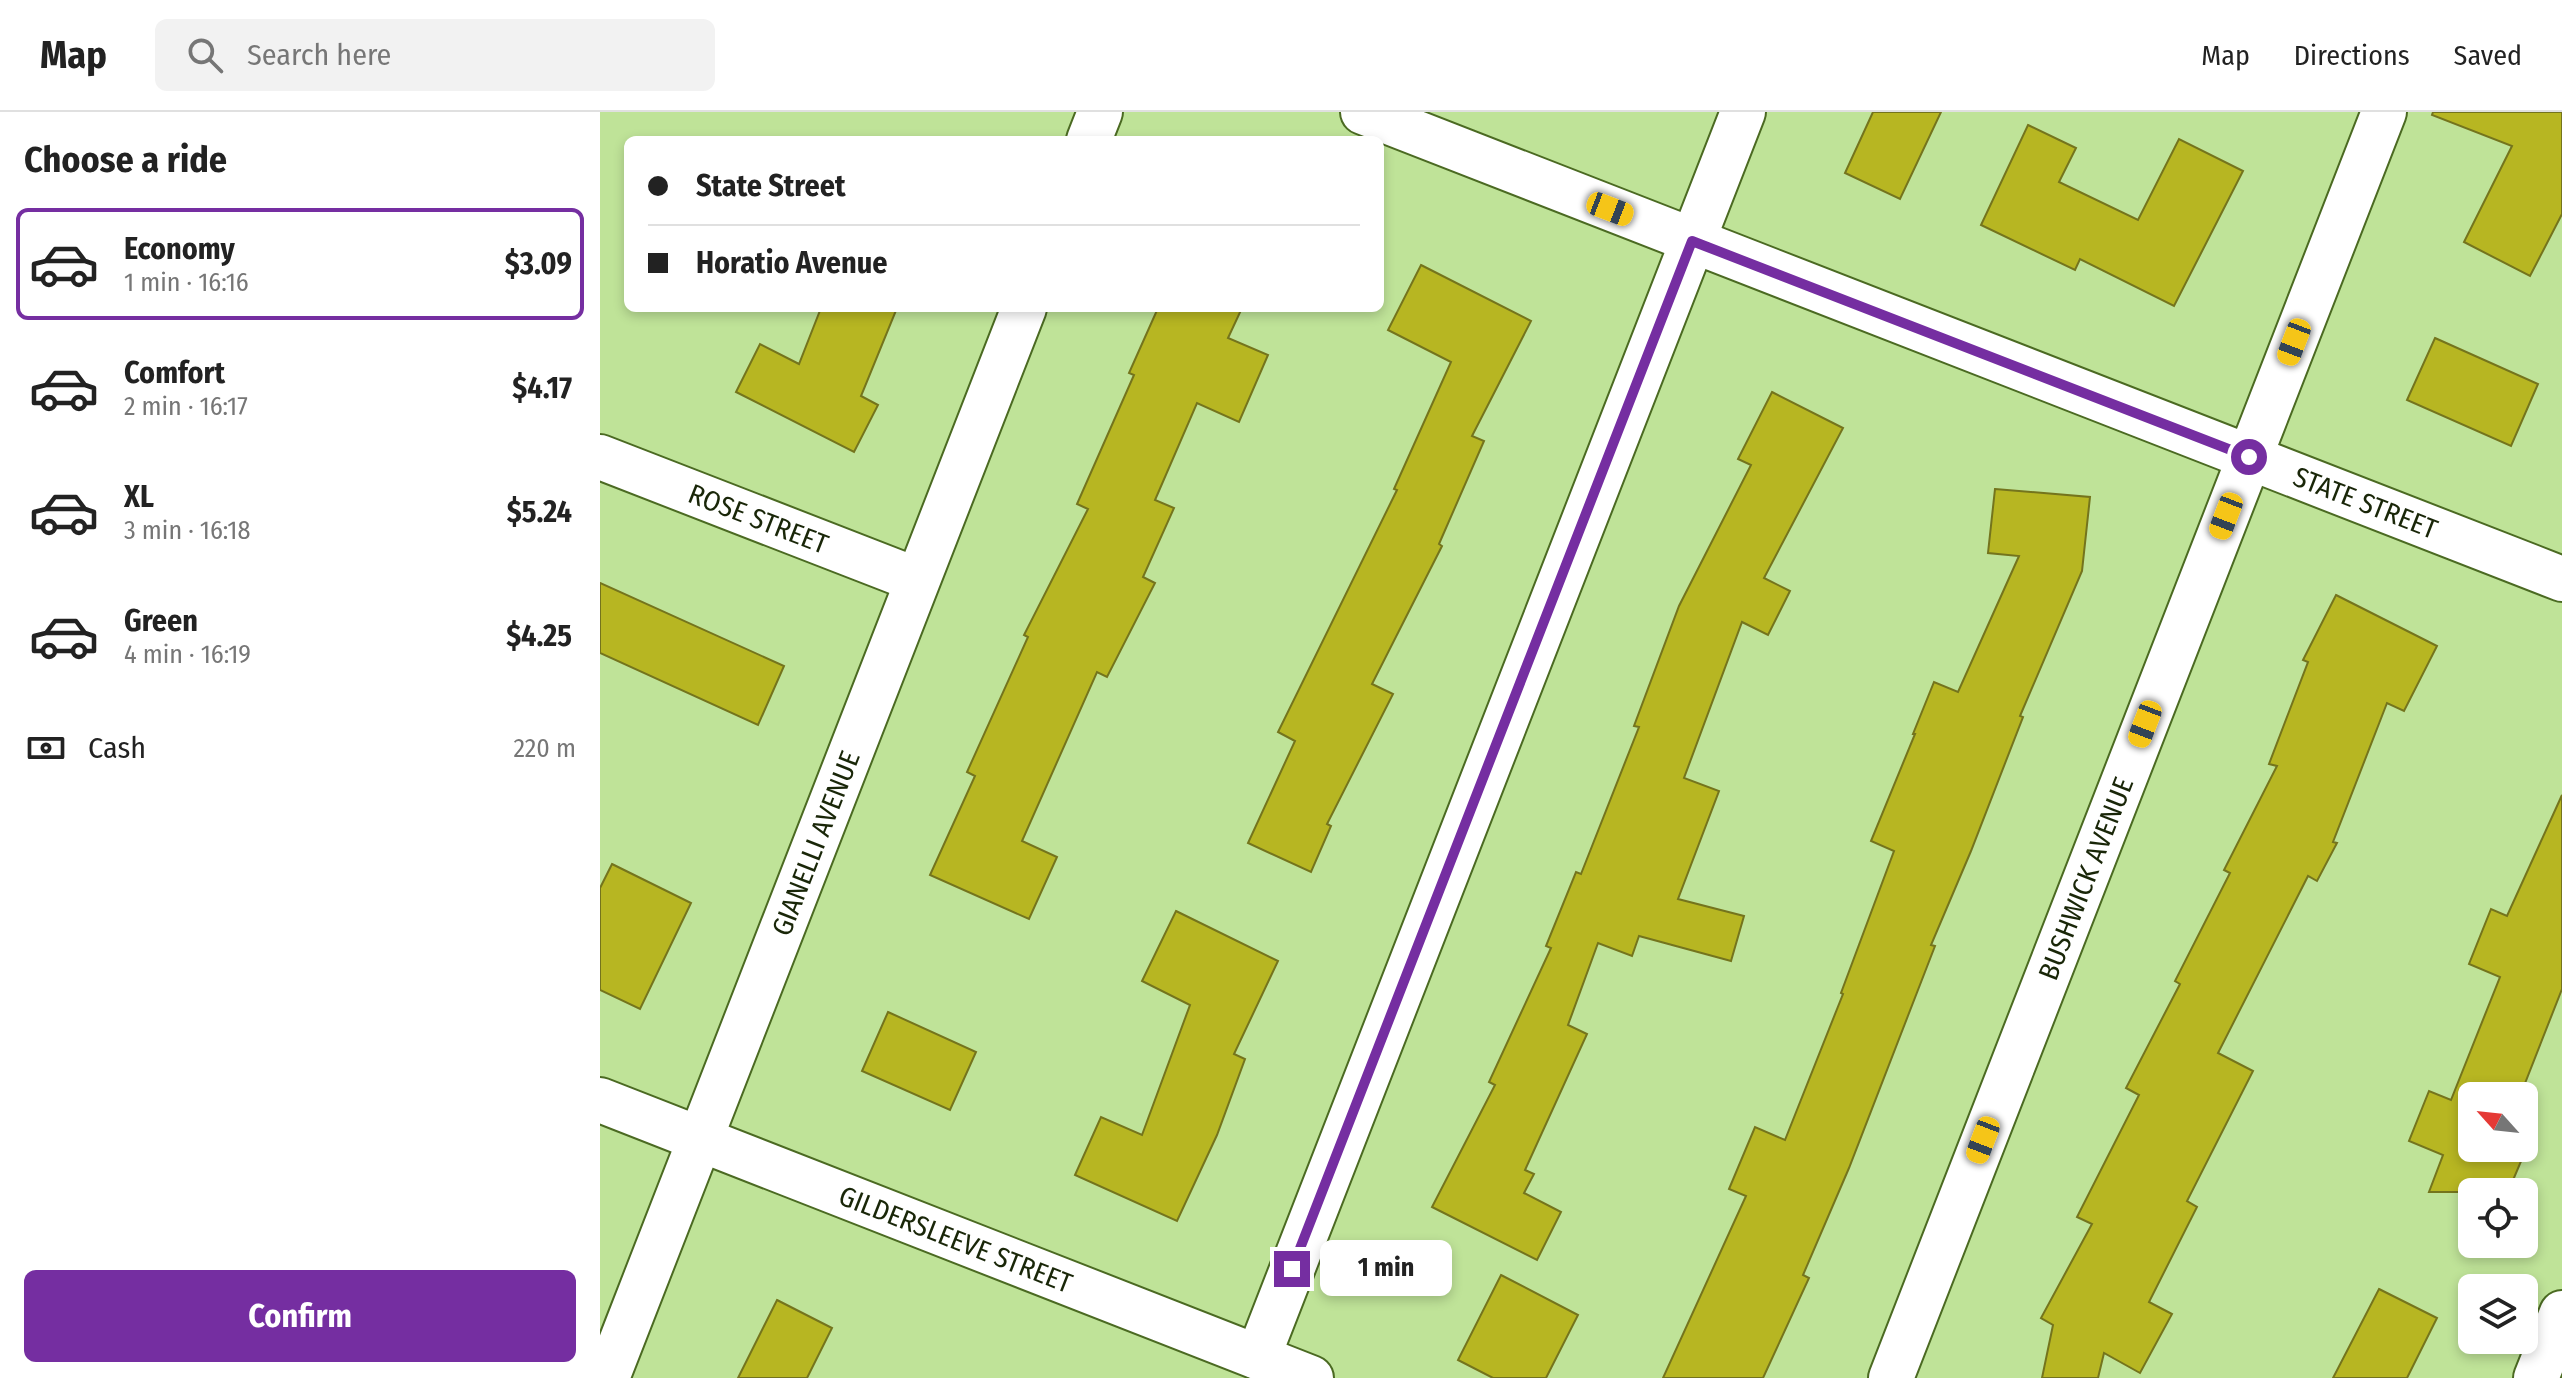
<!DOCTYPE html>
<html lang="en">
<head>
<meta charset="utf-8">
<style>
  :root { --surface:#fff; --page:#f2f2f2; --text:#222; --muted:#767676; --line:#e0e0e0; --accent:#752ea1 }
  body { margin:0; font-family:"Fira Sans Condensed",sans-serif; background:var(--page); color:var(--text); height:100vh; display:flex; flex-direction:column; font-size:30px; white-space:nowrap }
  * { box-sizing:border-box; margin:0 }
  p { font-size:26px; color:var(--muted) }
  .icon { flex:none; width:44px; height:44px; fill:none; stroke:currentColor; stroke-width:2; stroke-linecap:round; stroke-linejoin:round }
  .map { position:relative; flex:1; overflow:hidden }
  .details { display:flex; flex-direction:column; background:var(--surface); width:600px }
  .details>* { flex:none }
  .hud { position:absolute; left:24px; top:24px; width:760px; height:176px; border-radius:12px; box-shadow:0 4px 12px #0003; display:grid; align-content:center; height:176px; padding:0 24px; background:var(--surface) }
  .needle { width:52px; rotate:297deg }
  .buttons { position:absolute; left:1858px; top:970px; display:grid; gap:16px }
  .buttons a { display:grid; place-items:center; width:80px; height:80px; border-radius:12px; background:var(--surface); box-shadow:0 4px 12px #0003; font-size:40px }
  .end { position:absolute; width:36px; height:36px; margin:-18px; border:10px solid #752ea1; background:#fff; box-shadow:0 0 0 4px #fff }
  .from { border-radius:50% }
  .bubble { position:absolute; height:56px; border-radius:12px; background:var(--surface); box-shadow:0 4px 12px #0003; font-size:26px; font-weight:700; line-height:56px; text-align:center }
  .car { position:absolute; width:24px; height:48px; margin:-24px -12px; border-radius:10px; box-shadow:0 0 6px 2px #0007; background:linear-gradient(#f5c518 24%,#345 0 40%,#f5c518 0 76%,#345 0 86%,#f5c518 0) }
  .hud b { display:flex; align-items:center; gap:28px; height:76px; font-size:30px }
  .hud b+b { border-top:2px solid var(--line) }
  .hud i { width:20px; height:20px; background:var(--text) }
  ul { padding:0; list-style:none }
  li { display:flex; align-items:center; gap:24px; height:112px; margin:0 16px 12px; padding:0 8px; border:4px solid transparent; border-radius:12px }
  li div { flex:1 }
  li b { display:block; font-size:30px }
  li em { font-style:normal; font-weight:700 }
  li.on { border-color:var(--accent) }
  li>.icon { width:72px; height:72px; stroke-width:1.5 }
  h2 { padding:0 24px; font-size:36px; line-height:96px }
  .pay { display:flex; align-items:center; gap:20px; height:88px; padding:0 24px; font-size:30px }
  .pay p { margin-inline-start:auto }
  .cta { display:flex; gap:16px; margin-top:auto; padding:16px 24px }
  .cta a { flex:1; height:92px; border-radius:12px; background:var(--accent); color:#fff; font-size:32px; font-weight:700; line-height:92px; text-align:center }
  header { display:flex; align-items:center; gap:48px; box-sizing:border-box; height:112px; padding:0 40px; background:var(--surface); border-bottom:2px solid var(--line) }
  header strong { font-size:38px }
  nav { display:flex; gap:44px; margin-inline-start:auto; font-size:28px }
  .search { width:560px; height:72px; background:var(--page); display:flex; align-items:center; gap:20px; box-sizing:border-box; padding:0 28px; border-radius:12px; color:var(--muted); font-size:30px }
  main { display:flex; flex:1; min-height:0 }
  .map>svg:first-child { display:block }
</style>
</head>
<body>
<header>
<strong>Map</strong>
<div class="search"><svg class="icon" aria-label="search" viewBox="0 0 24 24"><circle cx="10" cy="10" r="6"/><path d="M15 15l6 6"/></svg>Search here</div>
<nav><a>Map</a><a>Directions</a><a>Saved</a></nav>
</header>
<main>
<section class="details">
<h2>Choose a ride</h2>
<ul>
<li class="on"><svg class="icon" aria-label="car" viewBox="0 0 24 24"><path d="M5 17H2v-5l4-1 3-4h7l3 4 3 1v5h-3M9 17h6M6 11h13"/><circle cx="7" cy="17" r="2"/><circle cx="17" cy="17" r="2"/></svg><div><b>Economy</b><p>1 min · 16:16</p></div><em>$3.09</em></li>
<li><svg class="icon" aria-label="car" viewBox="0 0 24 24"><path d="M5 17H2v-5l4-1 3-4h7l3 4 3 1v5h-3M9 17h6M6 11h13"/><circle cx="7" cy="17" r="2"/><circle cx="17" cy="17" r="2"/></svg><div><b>Comfort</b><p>2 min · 16:17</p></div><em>$4.17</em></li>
<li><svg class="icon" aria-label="car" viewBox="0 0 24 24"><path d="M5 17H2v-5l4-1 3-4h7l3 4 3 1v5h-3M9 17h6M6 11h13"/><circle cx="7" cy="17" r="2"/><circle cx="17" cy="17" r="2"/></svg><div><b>XL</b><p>3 min · 16:18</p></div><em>$5.24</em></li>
<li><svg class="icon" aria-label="car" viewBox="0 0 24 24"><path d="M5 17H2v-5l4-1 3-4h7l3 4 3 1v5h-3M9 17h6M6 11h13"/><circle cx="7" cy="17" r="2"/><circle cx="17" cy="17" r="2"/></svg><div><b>Green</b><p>4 min · 16:19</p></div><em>$4.25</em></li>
</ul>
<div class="pay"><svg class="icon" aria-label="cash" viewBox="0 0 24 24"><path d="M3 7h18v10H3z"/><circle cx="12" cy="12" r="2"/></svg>Cash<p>220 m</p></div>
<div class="cta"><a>Confirm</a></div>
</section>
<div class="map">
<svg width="1962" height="1266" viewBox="0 0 1962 1266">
  <rect width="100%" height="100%" fill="#bfe398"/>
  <!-- building -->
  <g fill="#b7b622" stroke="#74741d" stroke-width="2">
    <path d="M1273,0H1341L1300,87L1245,61Z"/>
    <path d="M1833,0H1962V102L1930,164L1864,130L1912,34L1832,3Z"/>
    <path d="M1428,13L1476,36L1459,70L1538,108L1579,27L1643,59L1574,194L1480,147L1475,158L1381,113Z"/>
    <path d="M821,153L931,209L872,324L884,329L839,432L842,434L772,572L793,582L727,712L731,714L711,760L648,731L695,629L678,620L797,378L794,377L851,250L788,218Z"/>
    <path d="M221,196H297L261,284L278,293L254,340L136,280L160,232L199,252Z"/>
    <path d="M558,196H642L628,226L668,243L639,310L597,291L555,388L574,396L543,465L555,471L507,565L497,560L422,729L457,745L429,807L330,763L375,664L367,660L428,525L424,523L488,397L477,392L534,263L529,261Z"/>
    <path d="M1835,226L1938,272L1911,334L1807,288Z"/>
    <path d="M1172,280L1243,316L1164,466L1190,479L1168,523L1142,510L1084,666L1119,679L1078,787L1144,804L1131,849L1039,824L1032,844L998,831L968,913L987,922L925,1058L934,1062L924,1081L961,1100L937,1148L832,1095L895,973L889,970L951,836L946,834L976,760L981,762L1039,615L1034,614L1079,494L1151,353L1138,347Z"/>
    <path d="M1395,377L1490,385L1482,459L1420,604L1423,605L1371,739L1331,833L1335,834L1249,1056L1203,1163L1209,1166L1163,1266H1063L1146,1084L1129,1077L1155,1015L1185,1028L1243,882L1241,881L1294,739L1271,729L1315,622H1313L1334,570L1358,580L1419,444L1388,441Z"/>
    <path d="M0,471L184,554L158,613L0,541Z"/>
    <path d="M1736,483L1837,534L1804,599L1787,591L1733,730L1737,731L1717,769L1708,764L1618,941L1653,959L1587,1089L1597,1095L1549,1190L1572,1202L1540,1261L1504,1241L1498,1266H1442L1453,1213L1441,1206L1492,1112L1477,1105L1539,983L1526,976L1580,872L1575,869L1630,761L1624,758L1677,654L1669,652L1708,550L1703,548Z"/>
    <path d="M1962,683V877L1920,984H1872V1036H1924V1017L1933,1021L1908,1080H1829L1843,1043L1809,1029L1829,979L1851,988L1900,865L1869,852L1891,797L1907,804Z"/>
    <path d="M12,752L91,791L40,897L0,878V776Z"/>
    <path d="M576,799L678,849L634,942L645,947L617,1023L577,1109L475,1063L501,1005L542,1023L590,893L542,869Z"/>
    <path d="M288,900L376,940L350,998L262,959Z"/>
    <path d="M901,1163L978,1203L946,1266H893L858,1248Z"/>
    <path d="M1779,1177L1837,1206L1807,1266H1733Z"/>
    <path d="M177,1188L232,1216L207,1266H138Z"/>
  </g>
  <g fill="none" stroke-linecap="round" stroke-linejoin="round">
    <defs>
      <g id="minor">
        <path id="s1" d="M763,0L1962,467"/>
        <path d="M489,28L500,0"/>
        <path id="s2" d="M0,345L317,468"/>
        <path id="s3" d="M0,988L711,1266"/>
        <path d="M658,1245L1143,0"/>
        <path id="s4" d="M7,1266L424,196"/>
        <path id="s5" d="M1291,1266L1784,0"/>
        <path d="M1936,1266L1962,1201"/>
      </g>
    </defs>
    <!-- minor casing -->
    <use href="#minor" stroke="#4b6a22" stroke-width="48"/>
    <!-- minor -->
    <use href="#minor" stroke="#fff" stroke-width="44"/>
  </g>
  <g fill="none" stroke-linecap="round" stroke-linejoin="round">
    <!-- route -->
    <path stroke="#752ea1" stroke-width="10" d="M692,1157L1092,129L1649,345"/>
  </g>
  <g text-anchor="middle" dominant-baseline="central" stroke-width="8" stroke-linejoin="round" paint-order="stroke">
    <!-- street labels -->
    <g font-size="28" fill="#192608" stroke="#cbf0a5">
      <text stroke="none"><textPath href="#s1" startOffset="1076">STATE STREET</textPath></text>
      <text stroke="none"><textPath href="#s2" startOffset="170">ROSE STREET</textPath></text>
      <text stroke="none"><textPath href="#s4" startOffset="574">GIANELLI AVENUE</textPath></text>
      <text stroke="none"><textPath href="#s5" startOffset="536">BUSHWICK AVENUE</textPath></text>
      <text stroke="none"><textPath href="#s3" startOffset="382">GILDERSLEEVE STREET</textPath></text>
    </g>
  </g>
</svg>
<div class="buttons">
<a><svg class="needle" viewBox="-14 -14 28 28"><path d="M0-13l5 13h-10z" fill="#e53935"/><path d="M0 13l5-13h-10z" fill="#767676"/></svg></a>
<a><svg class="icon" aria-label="locate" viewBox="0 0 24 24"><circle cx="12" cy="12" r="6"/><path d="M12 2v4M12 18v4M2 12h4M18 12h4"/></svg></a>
<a><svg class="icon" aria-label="layers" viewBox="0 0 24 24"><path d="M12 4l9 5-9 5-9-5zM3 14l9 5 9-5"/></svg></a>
</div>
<i class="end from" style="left:1649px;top:345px"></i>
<i class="end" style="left:692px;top:1157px"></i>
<div class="bubble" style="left:720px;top:1128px;width:132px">1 min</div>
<i class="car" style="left:1010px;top:97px;rotate:111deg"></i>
<i class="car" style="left:1694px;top:230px;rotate:201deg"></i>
<i class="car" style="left:1626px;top:404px;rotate:201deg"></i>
<i class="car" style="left:1545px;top:612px;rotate:201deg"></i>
<i class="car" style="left:1383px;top:1028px;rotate:201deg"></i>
<div class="hud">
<b><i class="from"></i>State Street</b>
<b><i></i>Horatio Avenue</b>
</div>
</div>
</main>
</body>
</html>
